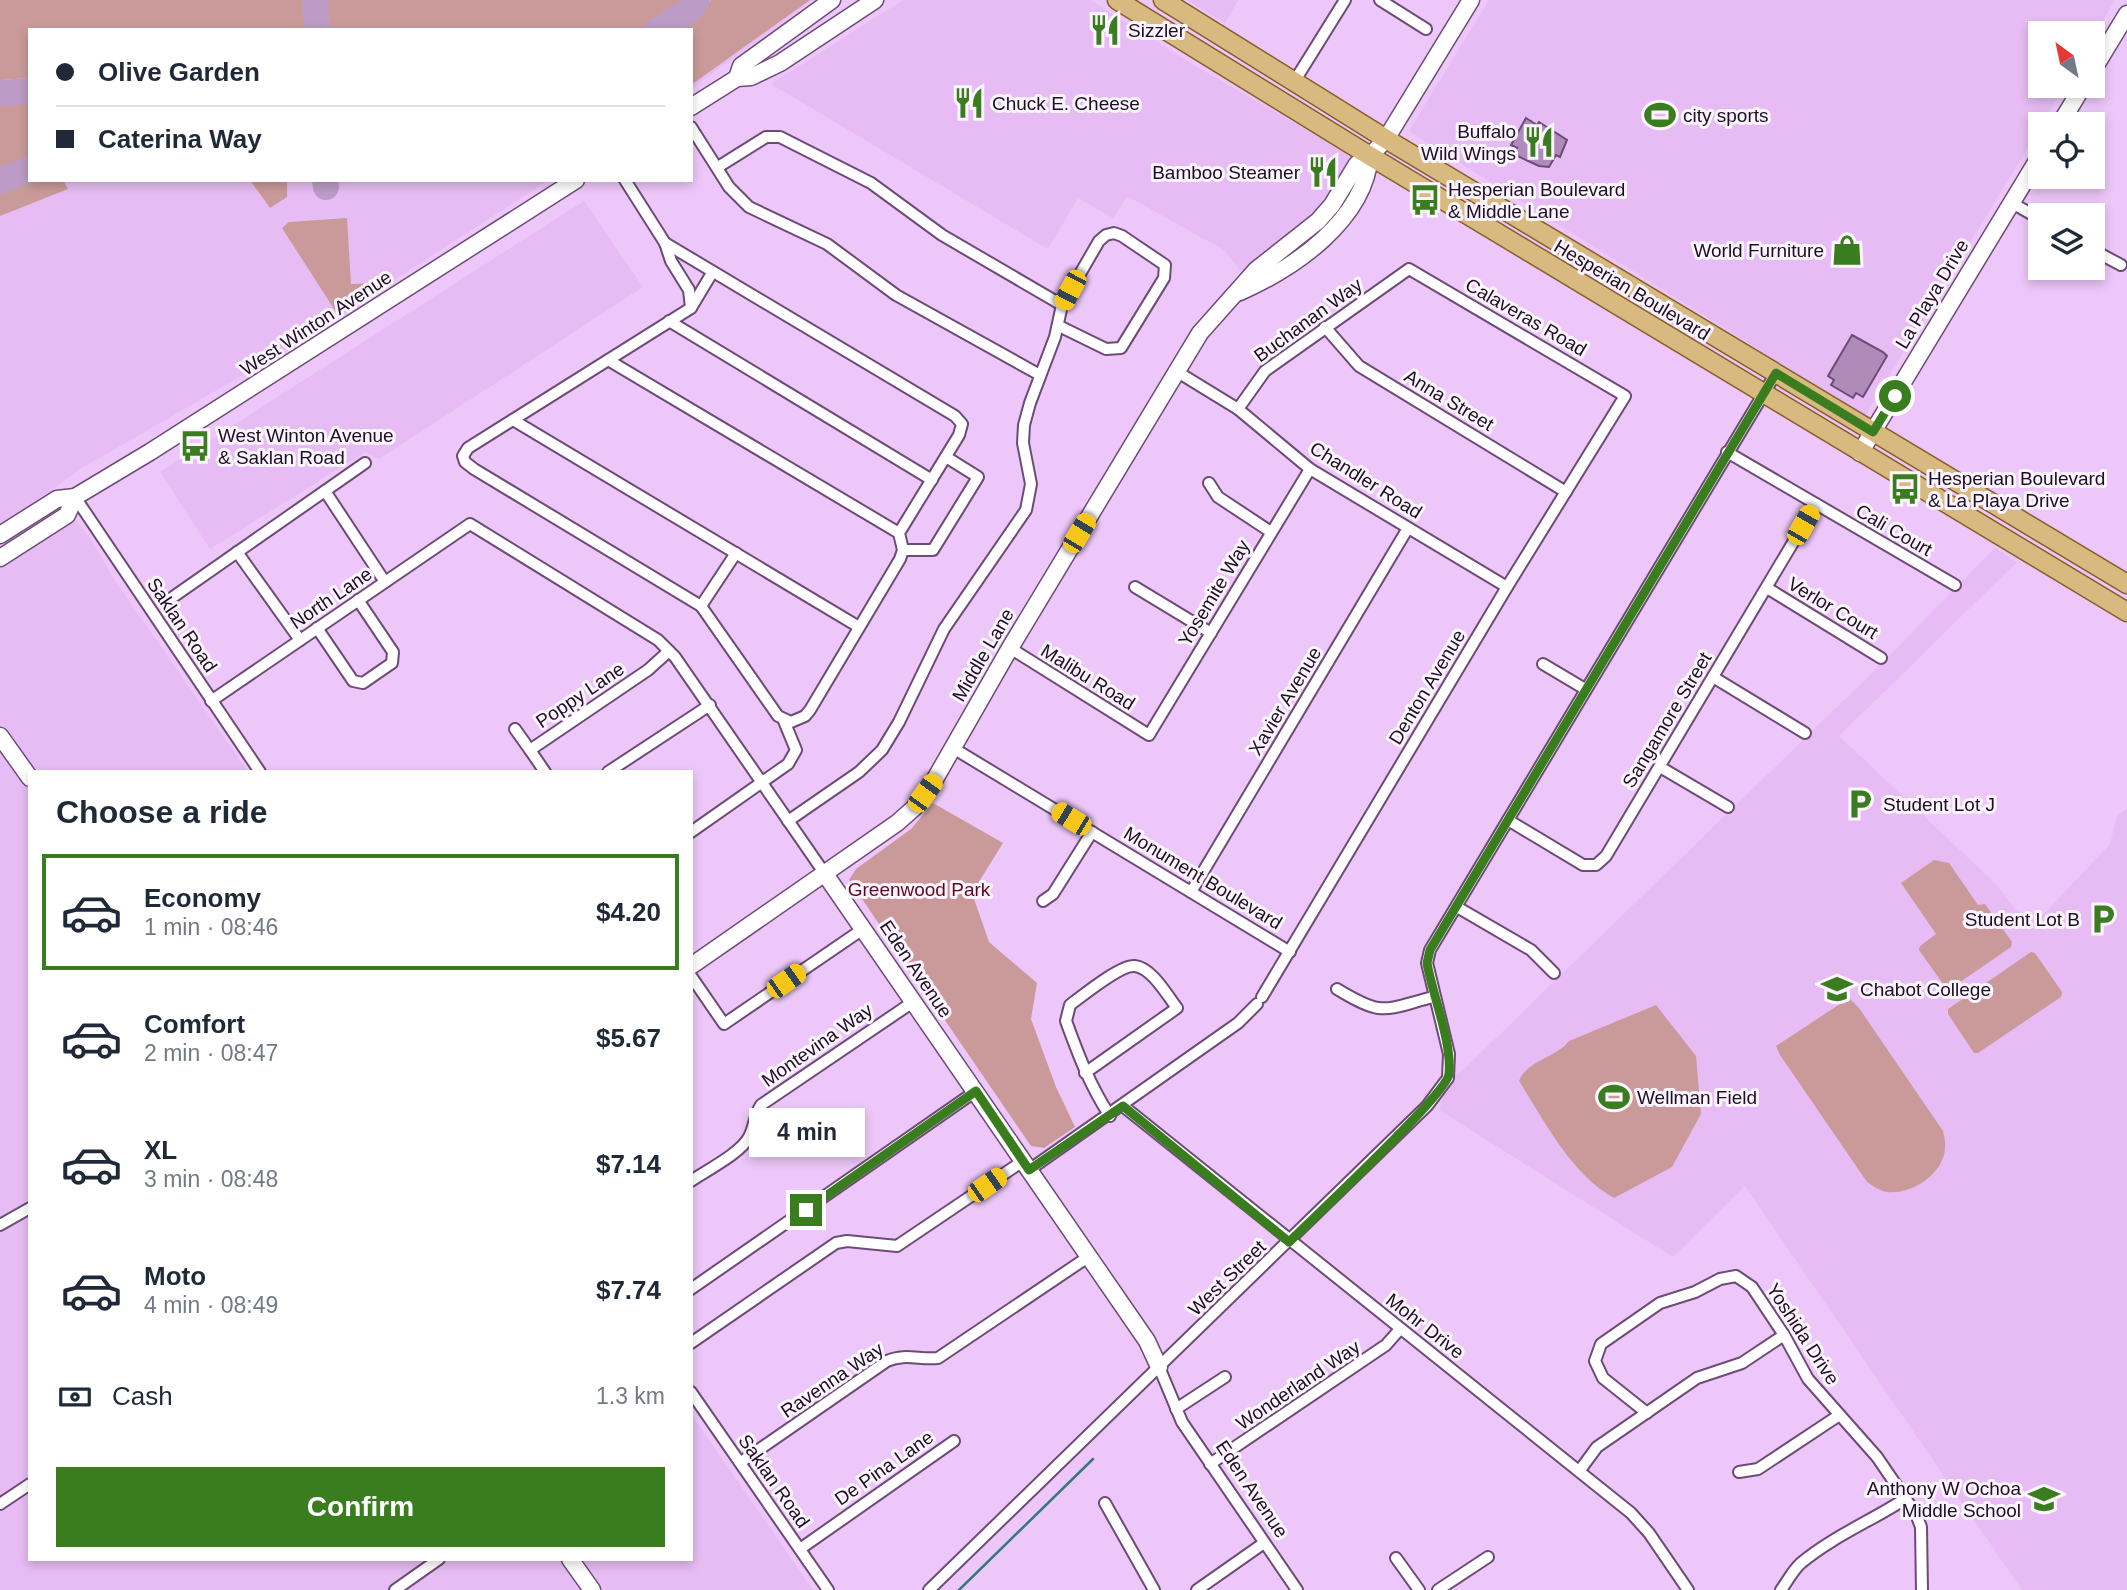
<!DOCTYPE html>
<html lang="en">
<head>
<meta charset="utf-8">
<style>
  :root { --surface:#fff; --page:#f6f6f7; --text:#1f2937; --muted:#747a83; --line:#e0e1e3; --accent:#3a7d1e }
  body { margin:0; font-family:Helvetica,sans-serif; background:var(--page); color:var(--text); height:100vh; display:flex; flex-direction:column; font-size:26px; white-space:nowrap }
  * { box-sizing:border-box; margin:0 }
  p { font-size:23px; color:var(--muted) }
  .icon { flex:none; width:38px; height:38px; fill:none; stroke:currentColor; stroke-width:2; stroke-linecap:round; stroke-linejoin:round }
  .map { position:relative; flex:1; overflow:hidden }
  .panel { position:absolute; left:28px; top:770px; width:665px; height:791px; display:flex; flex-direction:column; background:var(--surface); border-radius:0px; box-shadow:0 4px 10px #0003 }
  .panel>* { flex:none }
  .banner { position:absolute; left:28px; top:28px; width:665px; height:154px; border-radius:0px; box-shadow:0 4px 10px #0003; display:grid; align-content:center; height:154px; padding:0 28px; background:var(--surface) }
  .needle { width:46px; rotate:327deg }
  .fabs { position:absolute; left:2028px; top:21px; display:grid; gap:14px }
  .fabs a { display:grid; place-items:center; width:77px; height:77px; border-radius:0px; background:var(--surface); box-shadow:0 4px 10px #0003; font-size:35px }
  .end { position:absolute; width:32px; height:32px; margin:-16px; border:9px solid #3a7d1e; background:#fff; box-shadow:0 0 0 4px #fff }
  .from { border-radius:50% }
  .bubble { position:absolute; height:49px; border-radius:0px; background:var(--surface); box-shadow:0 4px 10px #0003; font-size:23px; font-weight:700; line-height:49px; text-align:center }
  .car { position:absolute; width:21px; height:42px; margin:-21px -10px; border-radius:9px; box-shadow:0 0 5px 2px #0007; background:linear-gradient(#f5c518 24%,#345 0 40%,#f5c518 0 76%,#345 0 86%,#f5c518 0) }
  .banner b { display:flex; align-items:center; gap:24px; height:66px; font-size:26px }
  .banner b+b { border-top:2px solid var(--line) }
  .banner i { width:18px; height:18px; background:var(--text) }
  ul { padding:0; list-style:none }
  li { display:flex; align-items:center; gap:21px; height:116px; margin:0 14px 10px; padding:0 14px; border:4px solid transparent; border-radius:0px }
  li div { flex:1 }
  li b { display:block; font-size:26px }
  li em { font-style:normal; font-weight:700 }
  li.active { border-color:var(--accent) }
  li>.icon { width:63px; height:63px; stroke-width:1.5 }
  h2 { padding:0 28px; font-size:32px; line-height:84px }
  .pay { display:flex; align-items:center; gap:18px; height:77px; padding:0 28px; font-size:26px }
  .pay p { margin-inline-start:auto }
  .button { display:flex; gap:14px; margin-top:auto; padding:14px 28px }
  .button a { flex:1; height:80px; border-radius:0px; background:var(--accent); color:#fff; font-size:28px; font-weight:700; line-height:80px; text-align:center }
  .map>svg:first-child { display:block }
</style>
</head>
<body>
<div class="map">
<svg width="2127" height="1590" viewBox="0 0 2127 1590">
  <rect width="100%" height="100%" fill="#edc7f9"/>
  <!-- built -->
  <g fill="#e7bcf4">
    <path d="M0,0H813L691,89V30H30V180H549L276,356L82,468L53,489L94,544L112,576L248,772H30V1559H691V1414L813,1590H0Z"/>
    <path d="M903,0H1090L1202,70L1354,157L1314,213L1282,245L1242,272L1224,250L1127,196L1113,218L1078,198L1048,249L771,84Z"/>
    <path d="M1187,0H1238L1225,23Z"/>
    <path d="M1489,0H2115L2093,38V33H2040V86H2065L1865,416L1409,131Z"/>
    <path d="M584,201L643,287L379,459L365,452L210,549L160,472Z"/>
    <path d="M1995,548L2017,562L1839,736L1996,884L2016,910L2034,920L2044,914L2110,844L2117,816L2127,809V1590H2022L1745,1186L1673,1257L1439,1110L1447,1083L1461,1072L1872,673Z"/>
  </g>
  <!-- green -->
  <g fill="#ca9a9a">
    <path d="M0,0H305L307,30H30V78L0,80Z"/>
    <path d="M325,0H687L682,7L642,30H327Z"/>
    <path d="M711,0H810L691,85V30H680L703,13Z"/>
    <path d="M30,102V158L0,170V104Z"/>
    <path d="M34,180H63L68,189L0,216V194Z"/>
    <path d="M250,180H287V197L270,208Z"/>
    <path d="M347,218L351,284L382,283L384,287L341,314L336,312L282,228L289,222Z"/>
    <path d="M933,803L1003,843L972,893L989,942L1037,983L1031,1019L1056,1087L1075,1127L1044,1148L1031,1146L849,880L856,869L911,829Z"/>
    <path d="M1934,860L1949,863L1978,905L1985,904L2012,942L2011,947L1950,989L1946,988L1919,950L1920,946L1936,934L1901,883Z"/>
    <path d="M2031,952L2035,953L2062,992L2061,997L1978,1053H1974L1948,1014V1009Z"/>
    <path d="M1849,998L1859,1008L1943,1131C1944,1136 1946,1143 1945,1148C1944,1174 1911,1195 1887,1192C1880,1191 1873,1186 1867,1182L1780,1055L1776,1046Z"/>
    <path d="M1656,1005L1696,1056L1701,1114L1672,1167L1614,1198C1571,1174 1544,1120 1519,1081C1527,1060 1556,1058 1569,1041Z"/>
  </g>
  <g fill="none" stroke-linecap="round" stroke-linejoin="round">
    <!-- stream -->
    <path stroke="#33777f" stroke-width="2.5" d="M959,1590L1093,1459"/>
    <!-- taxiway -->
    <g stroke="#bc9cc6" stroke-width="26">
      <path d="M315,0L317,30"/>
      <path d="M658,30L689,11L697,0"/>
      <path d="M0,93L30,91"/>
      <path d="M325,180L326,187"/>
      <path d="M0,181L30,169"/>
    </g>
  </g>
  <!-- building -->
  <g fill="#af8bba" stroke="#6c4b77" stroke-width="2">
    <path d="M1526,118L1537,125L1539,122L1567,140L1560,157L1556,155L1549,167L1539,166L1513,154L1517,148L1511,145Z"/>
    <path d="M1852,335L1883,352L1887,356L1863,397L1856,393L1853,398L1831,385L1834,380L1828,376Z"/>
  </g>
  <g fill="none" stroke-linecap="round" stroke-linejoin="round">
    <defs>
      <g id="street">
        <path d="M1380,0L1426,29"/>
        <path d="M1294,82L1345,0"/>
        <path d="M691,127L729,187L749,207L827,244L896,295L1040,375"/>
        <path d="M718,167L766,137H780L871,183L942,235L1062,305"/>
        <path d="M625,180L665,243L671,261L689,290L691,308"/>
        <path d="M2012,203L2040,219"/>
        <path d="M665,243L955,416L962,424L959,435L899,533L903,550L900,559L810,710L805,716L791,722L778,716L701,606L474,469L465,462L463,456L468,448L691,308L712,273"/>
        <path d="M2093,250L2121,265"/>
        <path d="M669,321L932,480"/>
        <path d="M1325,327L1359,366L1566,492"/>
        <path d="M608,360L899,533"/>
        <path d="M1176,371L1238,409L1310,469L1507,587"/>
        <path d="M1238,409L1265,371L1409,269L1625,396L1507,587L1262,997"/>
        <path d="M513,420L859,627"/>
        <path d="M1727,452L1955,585"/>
        <path d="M1209,483L1218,497L1271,532"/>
        <path d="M325,491L385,582"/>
        <path d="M75,497L260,772"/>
        <path d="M903,550H933L978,477L946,457"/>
        <path d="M237,552L300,640"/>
        <path d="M1135,587L1211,633"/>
        <path d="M1767,588L1881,658"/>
        <path d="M173,597L365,463"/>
        <path d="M701,606L736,553"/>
        <path d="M317,628L353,681L363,683L392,663L393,652L358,600"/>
        <path d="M1010,648L1149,735L1310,469"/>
        <path d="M1543,664L1585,689"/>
        <path d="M1713,677L1805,733"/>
        <path d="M211,701L470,524L658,640L675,657L825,874"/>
        <path d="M515,729L530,750"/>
        <path d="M953,748L1290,952"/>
        <path d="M1660,767L1728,807"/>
        <path d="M545,772L530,750L648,670L669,651"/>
        <path d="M608,772L710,705"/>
        <path d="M1508,820L1583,865H1596L1606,856L1816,504"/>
        <path d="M788,821L859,772L882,750L899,722L944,629L1026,510L1031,484L1023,443L1024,425L1030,403L1055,337L1062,305L1099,241L1106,235L1114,233L1122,236L1165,265L1164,278L1121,348L1106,349L1059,326"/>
        <path d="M691,832L788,764L796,750L784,721"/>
        <path d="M1191,892L1408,528"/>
        <path d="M1043,901L1053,894L1092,832"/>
        <path d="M1457,907L1531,950L1554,973"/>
        <path d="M691,976L724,1024L863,929"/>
        <path d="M1337,989C1383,1017 1383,1010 1433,997"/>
        <path d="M1085,1073L1177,1008C1167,995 1152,968 1135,966C1121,964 1082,996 1070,1005L1066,1021C1078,1054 1090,1086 1110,1116"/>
        <path d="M1123,1106L1631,1513L1649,1533L1688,1590"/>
        <path d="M1029,1170L1238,1023L1257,1004"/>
        <path d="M691,1181C707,1170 741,1153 749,1137C755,1126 754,1116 761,1105L913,1002"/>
        <path d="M0,1225L30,1208"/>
        <path d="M691,1289L976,1091"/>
        <path d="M691,1343L836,1243L847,1241L897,1246L1023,1161"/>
        <path d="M1159,1367L1182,1422L1297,1590"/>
        <path d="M691,1392L828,1590"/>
        <path d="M1176,1409L1225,1377"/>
        <path d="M1647,1413L1603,1378L1595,1361L1601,1344L1660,1303L1695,1292L1720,1279L1736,1276L1752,1287L1784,1335L1808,1379L1877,1457L1916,1514L1921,1527L1922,1590"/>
        <path d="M741,1462L887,1361C905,1353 920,1360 938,1358L1088,1257"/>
        <path d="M1210,1464L1386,1345L1400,1329"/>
        <path d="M1580,1470L1597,1447L1697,1378L1742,1363L1784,1335"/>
        <path d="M1739,1472L1758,1469L1838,1416"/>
        <path d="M1105,1503L1154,1590"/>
        <path d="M0,1504L30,1484"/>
        <path d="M800,1549L954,1441"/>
        <path d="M1396,1558L1419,1590"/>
        <path d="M395,1590L439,1559"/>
        <path d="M929,1590L1427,1106L1448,1078L1449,1054L1427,963L1430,950L1776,373"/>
        <path d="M1197,1590L1264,1543"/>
        <path d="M1438,1590L1488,1557"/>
        <path d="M1781,1590C1787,1582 1793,1570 1801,1563C1832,1537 1871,1521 1905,1499"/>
      </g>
      <g id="secondary">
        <path d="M2093,70L2127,14"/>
        <path d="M737,78L741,66L832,0"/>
        <path d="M691,107L737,78L751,77L780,63L875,0"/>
        <path d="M2060,124L2083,86"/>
        <path d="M1240,292C1294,268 1364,221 1370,156"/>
        <path d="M1860,453L2040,156"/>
        <path d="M0,535L57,499L75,497L150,452L576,180"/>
        <path d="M0,558L67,515L75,497"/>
        <path d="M0,736L30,778"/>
        <path d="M825,874L1147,1341L1159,1367"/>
        <path d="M691,966L897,823L914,808L935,779L1010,648L1200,333L1256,270L1318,221L1332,205L1357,164L1370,156L1386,139L1471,0"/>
        <path d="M570,1559L592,1590"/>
      </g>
      <g id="primary">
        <path d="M1117,0L1370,156L2127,612"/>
        <path d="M1163,0L1386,139L2127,584"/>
      </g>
    </defs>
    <!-- street casing -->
    <use href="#street" stroke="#6c4b76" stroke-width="14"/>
    <!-- secondary casing -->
    <use href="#secondary" stroke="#6c4b76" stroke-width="19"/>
    <!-- primary casing -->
    <use href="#primary" stroke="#865f28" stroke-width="21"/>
    <!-- street -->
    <use href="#street" stroke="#fff" stroke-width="10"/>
    <!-- secondary -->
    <use href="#secondary" stroke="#fff" stroke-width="16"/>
    <!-- primary -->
    <use href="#primary" stroke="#d8b980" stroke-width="18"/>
  </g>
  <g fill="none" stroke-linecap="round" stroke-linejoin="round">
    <!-- route -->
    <path stroke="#3a7d1e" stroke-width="9" d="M806,1210L976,1091L1029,1170L1123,1106L1289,1242C1312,1219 1447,1094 1449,1074C1452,1041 1433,997 1427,963L1430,950L1776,373L1873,432L1895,396"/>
  </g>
  <!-- icons -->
  <defs>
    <symbol id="restaurant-bare" viewBox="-9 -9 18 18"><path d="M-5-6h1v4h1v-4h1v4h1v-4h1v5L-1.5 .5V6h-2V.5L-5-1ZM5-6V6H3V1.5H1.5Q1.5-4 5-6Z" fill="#3a7d1e" stroke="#fcf4ff" stroke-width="2.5" paint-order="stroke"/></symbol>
    <symbol id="stadium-bare" viewBox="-9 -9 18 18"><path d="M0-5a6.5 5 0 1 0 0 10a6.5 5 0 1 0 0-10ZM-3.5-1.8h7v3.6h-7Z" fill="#3a7d1e" stroke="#fcf4ff" stroke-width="2.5" paint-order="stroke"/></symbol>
    <symbol id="bus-bare" viewBox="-9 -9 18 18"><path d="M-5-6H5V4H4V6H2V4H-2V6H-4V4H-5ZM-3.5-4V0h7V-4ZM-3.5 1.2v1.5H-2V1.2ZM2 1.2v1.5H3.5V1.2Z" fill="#3a7d1e" stroke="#fcf4ff" stroke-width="2.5" paint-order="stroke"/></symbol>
    <symbol id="shop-bare" viewBox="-9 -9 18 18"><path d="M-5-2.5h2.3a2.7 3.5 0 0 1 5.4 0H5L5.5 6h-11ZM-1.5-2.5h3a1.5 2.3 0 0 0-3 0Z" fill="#3a7d1e" stroke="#fcf4ff" stroke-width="2.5" paint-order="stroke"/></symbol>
    <symbol id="parking-bare" viewBox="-9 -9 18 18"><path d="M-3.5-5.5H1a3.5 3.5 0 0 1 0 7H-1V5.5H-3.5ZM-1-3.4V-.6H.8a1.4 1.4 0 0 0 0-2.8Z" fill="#3a7d1e" stroke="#fcf4ff" stroke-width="2.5" paint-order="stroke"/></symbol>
    <symbol id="university-bare" viewBox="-9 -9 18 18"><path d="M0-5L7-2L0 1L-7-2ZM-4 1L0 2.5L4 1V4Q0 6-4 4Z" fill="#3a7d1e" stroke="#fcf4ff" stroke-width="2.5" paint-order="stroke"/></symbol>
    <symbol id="school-bare" viewBox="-9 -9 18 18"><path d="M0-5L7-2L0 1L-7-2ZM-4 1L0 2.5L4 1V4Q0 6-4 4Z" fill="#3a7d1e" stroke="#fcf4ff" stroke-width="2.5" paint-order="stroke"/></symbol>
  </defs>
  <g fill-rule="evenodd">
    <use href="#restaurant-bare" x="1083" y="8" width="44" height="44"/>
    <use href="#restaurant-bare" x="947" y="81" width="44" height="44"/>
    <use href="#stadium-bare" x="1638" y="93" width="44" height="44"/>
    <use href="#restaurant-bare" x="1517" y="120" width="44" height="44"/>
    <use href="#restaurant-bare" x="1301" y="150" width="44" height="44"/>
    <use href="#bus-bare" x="1403" y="178" width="44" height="44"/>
    <use href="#shop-bare" x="1825" y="228" width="44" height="44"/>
    <use href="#bus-bare" x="173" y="424" width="44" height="44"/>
    <use href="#bus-bare" x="1883" y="467" width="44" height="44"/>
    <use href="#parking-bare" x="1838" y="782" width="44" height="44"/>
    <use href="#parking-bare" x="2081" y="897" width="44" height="44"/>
    <use href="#university-bare" x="1815" y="967" width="44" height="44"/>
    <use href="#stadium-bare" x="1592" y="1075" width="44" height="44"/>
    <use href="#school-bare" x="2022" y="1477" width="44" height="44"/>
  </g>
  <g text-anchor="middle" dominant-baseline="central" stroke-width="6" stroke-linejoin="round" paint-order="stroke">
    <!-- poi labels -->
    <g font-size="19" fill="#1d0f21" stroke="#fcf4ff" text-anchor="start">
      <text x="1128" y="30">Sizzler</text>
      <text x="992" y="103">Chuck E. Cheese</text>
      <text x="1683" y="115">city sports</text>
      <text x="1516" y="131" text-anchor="end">Buffalo<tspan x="1516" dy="22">Wild Wings</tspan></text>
      <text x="1300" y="172" text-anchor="end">Bamboo Steamer</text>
      <text x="1448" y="189">Hesperian Boulevard<tspan x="1448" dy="22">&amp; Middle Lane</tspan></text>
      <text x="1824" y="250" text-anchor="end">World Furniture</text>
      <text x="218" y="435">West Winton Avenue<tspan x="218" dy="22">&amp; Saklan Road</tspan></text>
      <text x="1928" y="478">Hesperian Boulevard<tspan x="1928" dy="22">&amp; La Playa Drive</tspan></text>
      <text x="1883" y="804">Student Lot J</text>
      <text x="2080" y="919" text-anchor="end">Student Lot B</text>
      <text x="1860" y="989">Chabot College</text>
      <text x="1637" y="1097">Wellman Field</text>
      <text x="2021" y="1488" text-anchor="end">Anthony W Ochoa<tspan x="2021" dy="22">Middle School</tspan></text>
    </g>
    <!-- street labels -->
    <g font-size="19" fill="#1d0f21" stroke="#fcf4ff">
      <text transform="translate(1632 290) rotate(31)">Hesperian Boulevard</text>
      <text transform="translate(1932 294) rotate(-59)">La Playa Drive</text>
      <text transform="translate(1526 317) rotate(30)">Calaveras Road</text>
      <text transform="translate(1308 320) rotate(-36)">Buchanan Way</text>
      <text transform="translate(316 323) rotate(-33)">West Winton Avenue</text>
      <text transform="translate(1449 400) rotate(31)">Anna Street</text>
      <text transform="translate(1366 480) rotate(32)">Chandler Road</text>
      <text transform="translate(1894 530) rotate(30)">Cali Court</text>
      <text transform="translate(1214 593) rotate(-59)">Yosemite Way</text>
      <text transform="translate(331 598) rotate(-34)">North Lane</text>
      <text transform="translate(1833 608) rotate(31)">Verlor Court</text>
      <text transform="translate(182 625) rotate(56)">Saklan Road</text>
      <text transform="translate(983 655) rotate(-60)">Middle Lane</text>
      <text transform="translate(1088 677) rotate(32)">Malibu Road</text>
      <text transform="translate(1427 687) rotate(-59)">Denton Avenue</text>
      <text transform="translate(580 695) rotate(-34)">Poppy Lane</text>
      <text transform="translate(1285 701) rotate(-59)">Xavier Avenue</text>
      <text transform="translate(1667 720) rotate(-59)">Sangamore Street</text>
      <text transform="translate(1203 878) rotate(31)">Monument Boulevard</text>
      <text transform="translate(916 969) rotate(56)">Eden Avenue</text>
      <text transform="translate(817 1045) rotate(-35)">Montevina Way</text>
      <text transform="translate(1227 1278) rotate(-44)">West Street</text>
      <text transform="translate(1425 1326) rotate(38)">Mohr Drive</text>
      <text transform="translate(1803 1334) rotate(57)">Yoshida Drive</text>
      <text transform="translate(832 1380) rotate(-34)">Ravenna Way</text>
      <text transform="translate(1298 1385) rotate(-34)">Wonderland Way</text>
      <text transform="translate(884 1468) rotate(-35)">De Pina Lane</text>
      <text transform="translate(774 1481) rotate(55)">Saklan Road</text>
      <text transform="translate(1252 1489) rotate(56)">Eden Avenue</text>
    </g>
    <!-- park labels -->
    <g font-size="19" fill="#64061a" stroke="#fcf4ff">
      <text x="919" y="889">Greenwood Park</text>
    </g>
  </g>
</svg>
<div class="fabs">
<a><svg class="needle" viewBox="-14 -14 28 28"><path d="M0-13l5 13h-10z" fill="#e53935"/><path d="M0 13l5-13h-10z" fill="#747a83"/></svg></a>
<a><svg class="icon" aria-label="locate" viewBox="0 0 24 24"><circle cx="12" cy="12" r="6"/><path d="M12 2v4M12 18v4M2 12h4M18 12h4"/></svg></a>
<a><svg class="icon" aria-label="layers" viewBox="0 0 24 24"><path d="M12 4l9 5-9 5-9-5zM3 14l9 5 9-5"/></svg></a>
</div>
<i class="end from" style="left:1895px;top:396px"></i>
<i class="end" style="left:806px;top:1210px"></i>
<div class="bubble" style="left:749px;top:1108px;width:116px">4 min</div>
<i class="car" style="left:1070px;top:290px;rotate:208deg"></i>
<i class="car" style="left:1803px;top:525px;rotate:30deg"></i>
<i class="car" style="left:1079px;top:533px;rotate:31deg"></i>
<i class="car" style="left:925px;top:793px;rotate:36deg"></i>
<i class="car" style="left:1071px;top:819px;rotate:301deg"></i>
<i class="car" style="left:786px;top:981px;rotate:55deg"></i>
<i class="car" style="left:987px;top:1185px;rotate:55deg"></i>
<div class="banner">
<b><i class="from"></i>Olive Garden</b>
<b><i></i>Caterina Way</b>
</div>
<section class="panel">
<h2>Choose a ride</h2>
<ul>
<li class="active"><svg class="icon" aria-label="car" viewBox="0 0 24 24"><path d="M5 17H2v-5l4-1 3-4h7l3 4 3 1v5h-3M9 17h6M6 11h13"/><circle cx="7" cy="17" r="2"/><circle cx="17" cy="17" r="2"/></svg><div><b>Economy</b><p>1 min · 08:46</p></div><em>$4.20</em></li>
<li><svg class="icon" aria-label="car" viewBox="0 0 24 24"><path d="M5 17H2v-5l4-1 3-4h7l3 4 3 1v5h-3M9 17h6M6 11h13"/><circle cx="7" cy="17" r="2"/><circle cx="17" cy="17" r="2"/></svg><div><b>Comfort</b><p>2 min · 08:47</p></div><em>$5.67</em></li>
<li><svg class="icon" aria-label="car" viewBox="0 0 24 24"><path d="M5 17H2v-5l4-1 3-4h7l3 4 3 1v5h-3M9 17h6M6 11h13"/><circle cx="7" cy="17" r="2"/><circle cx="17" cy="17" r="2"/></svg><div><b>XL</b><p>3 min · 08:48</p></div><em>$7.14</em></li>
<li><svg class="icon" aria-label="car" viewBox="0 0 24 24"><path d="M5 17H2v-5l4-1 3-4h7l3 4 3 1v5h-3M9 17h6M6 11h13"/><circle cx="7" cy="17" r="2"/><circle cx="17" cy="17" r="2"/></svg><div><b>Moto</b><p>4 min · 08:49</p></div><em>$7.74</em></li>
</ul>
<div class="pay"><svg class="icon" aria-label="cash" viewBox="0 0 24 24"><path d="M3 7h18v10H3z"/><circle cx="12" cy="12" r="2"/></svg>Cash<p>1.3 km</p></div>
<div class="button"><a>Confirm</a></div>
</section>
</div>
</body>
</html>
